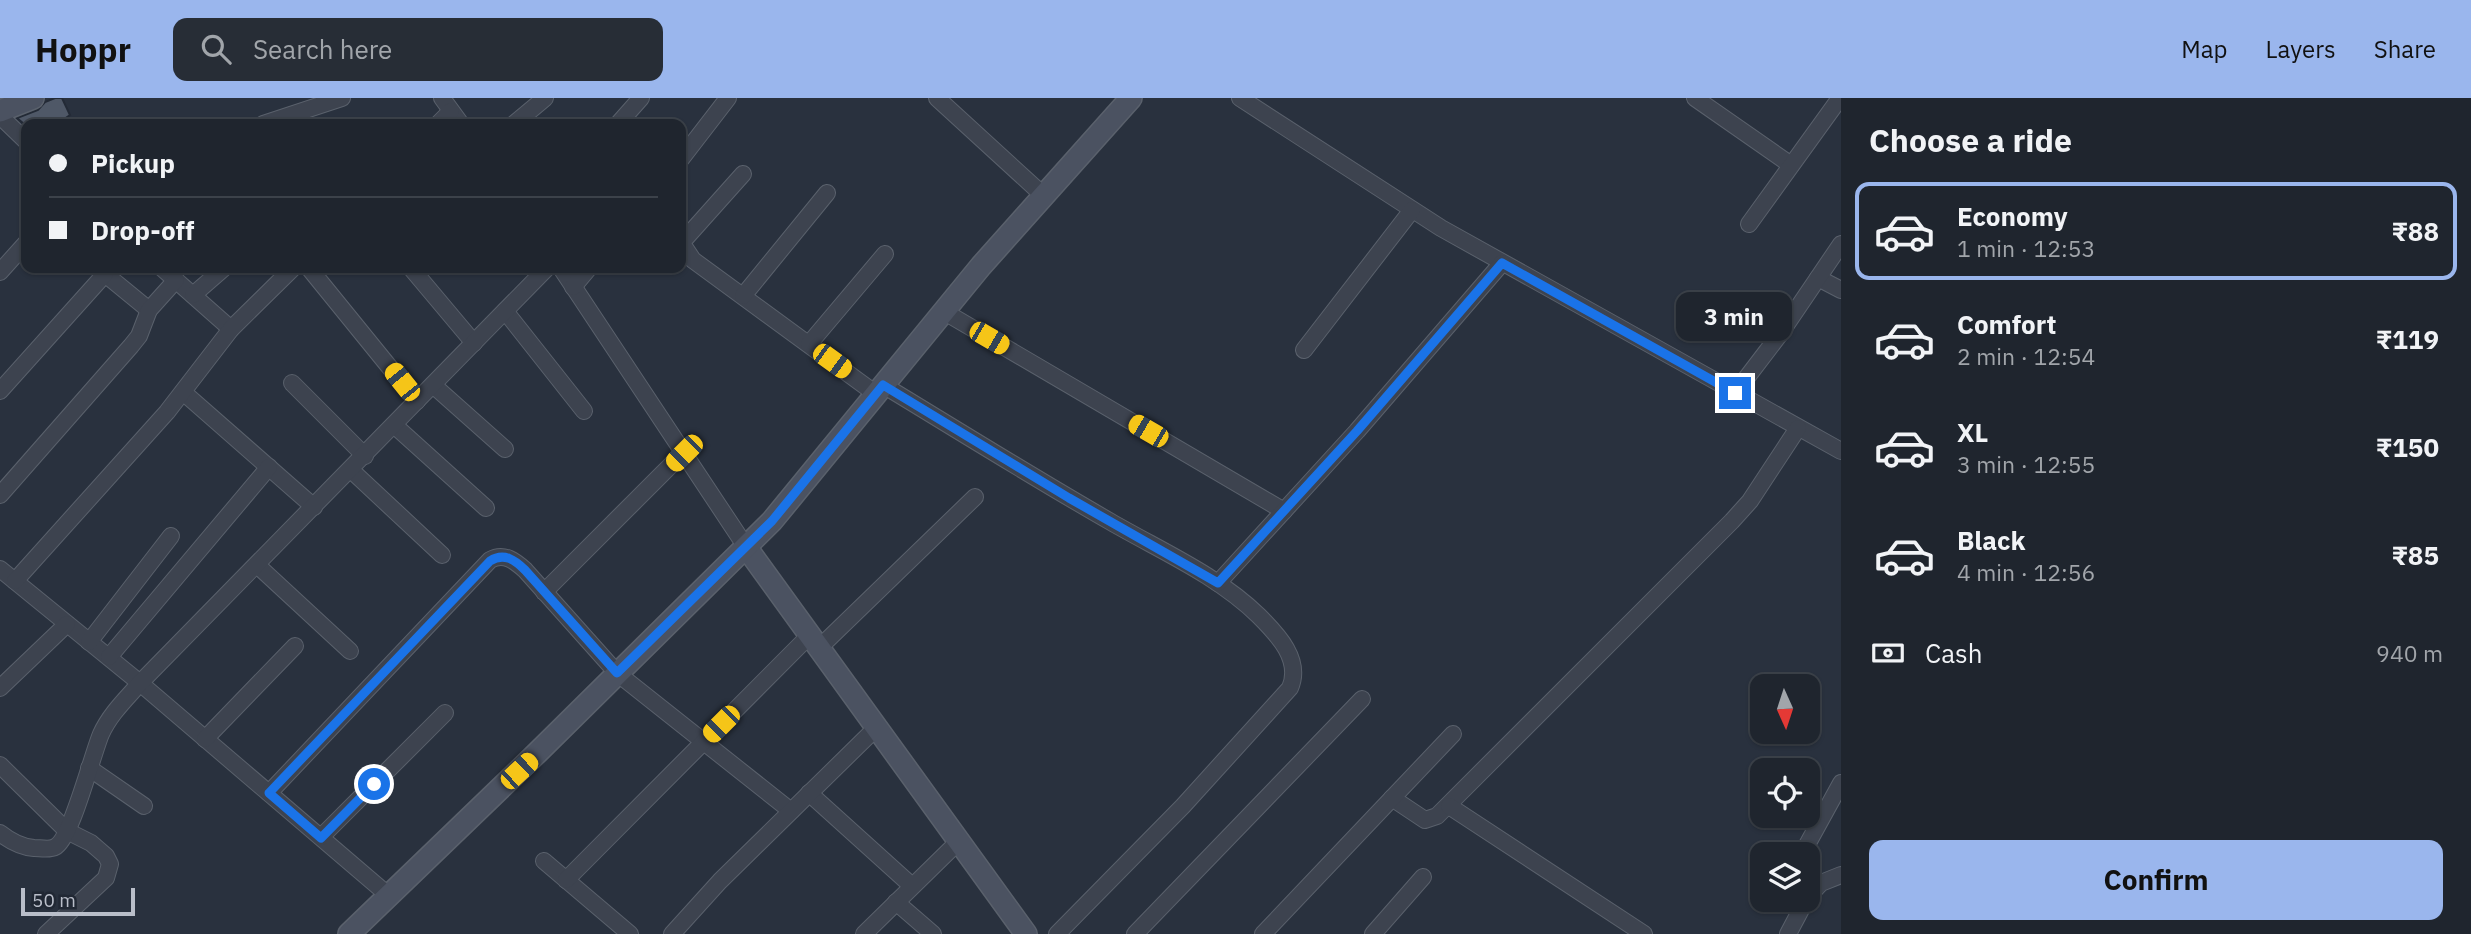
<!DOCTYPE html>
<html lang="en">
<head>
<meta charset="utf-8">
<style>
  :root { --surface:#1f252e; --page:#272d36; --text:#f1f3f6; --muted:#a1a5aa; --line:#3c424a; --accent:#9ab6ed }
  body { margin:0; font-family:"IBM Plex Sans",sans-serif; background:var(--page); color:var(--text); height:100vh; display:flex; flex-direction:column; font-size:26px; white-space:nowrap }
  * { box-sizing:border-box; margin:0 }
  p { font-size:23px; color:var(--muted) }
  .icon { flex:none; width:38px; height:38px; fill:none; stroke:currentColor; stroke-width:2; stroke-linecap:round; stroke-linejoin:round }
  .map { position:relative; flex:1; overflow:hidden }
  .panel { display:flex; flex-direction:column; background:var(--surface); width:630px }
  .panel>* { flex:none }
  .hud { position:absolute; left:21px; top:21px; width:665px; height:154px; border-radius:14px; box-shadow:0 2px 5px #0004,0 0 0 2px var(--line); display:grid; align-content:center; height:154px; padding:0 28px; background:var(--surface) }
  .needle { width:46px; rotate:177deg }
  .fabs { position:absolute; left:1750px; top:576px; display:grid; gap:14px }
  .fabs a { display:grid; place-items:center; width:70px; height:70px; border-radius:14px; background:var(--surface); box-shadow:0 2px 5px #0004,0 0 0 2px var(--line); font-size:35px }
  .scale { position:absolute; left:21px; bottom:18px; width:114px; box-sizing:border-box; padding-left:7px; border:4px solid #b9bec9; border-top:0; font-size:19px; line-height:24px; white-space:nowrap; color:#b9bec9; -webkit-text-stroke:5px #212834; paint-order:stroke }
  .end { position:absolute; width:32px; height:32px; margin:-16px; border:9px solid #1a73e8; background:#fff; box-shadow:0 0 0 4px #fff }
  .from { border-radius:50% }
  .bubble { position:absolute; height:49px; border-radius:14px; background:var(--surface); box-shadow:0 2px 5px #0004,0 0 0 2px var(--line); font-size:23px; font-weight:700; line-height:49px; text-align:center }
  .car { position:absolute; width:21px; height:42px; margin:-21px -10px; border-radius:9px; box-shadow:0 0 5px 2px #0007; background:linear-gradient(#f5c518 24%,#345 0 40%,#f5c518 0 76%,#345 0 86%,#f5c518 0) }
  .hud b { display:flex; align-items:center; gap:24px; height:66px; font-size:26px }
  .hud b+b { border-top:2px solid var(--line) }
  .hud i { width:18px; height:18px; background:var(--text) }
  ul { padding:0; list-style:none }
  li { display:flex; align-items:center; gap:21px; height:98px; margin:0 14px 10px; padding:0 14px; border:4px solid transparent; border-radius:14px }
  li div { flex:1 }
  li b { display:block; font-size:26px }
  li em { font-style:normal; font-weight:700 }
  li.selected { border-color:var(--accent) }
  li>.icon { width:63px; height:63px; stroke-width:1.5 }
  h2 { padding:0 28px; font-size:32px; line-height:84px }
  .pay { display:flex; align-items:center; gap:18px; height:77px; padding:0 28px; font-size:26px }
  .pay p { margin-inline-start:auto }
  .cta { display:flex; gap:14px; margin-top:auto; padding:14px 28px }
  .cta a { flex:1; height:80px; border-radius:14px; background:var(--accent); color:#111; font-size:28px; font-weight:700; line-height:80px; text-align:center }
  header { display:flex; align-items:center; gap:42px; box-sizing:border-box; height:98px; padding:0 35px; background:var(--accent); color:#111 }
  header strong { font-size:33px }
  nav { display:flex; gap:38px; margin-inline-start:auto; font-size:24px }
  .search { width:490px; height:63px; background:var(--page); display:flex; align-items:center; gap:18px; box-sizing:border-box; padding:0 24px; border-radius:14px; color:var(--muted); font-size:26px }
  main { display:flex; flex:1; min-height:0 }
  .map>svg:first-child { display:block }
</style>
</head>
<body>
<header>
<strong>Hoppr</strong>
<div class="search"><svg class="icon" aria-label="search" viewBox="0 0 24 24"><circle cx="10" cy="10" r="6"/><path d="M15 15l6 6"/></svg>Search here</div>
<nav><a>Map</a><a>Layers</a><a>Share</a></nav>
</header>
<main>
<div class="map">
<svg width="1841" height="836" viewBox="0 0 1841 836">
  <rect width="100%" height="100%" fill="#29313e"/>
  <!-- building -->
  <path fill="#4f5867" stroke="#232a36" stroke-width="2" d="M55,0H62L70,17L57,26H24L17,20L38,12L45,4Z"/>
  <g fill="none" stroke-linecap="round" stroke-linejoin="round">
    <defs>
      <g id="street">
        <path d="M442,0L461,26"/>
        <path d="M937,0L1044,98"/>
        <path d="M1240,0L1441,130L1841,353"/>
        <path d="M1695,0L1791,67"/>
        <path d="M0,18L26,43"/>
        <path d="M263,26L342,0"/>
        <path d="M438,26L451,13"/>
        <path d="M514,26L545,0"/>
        <path d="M618,26L641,0"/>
        <path d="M681,61L728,0"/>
        <path d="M743,76L684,142L683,147L693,162L876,296"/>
        <path d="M1749,126L1840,0"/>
        <path d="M162,170L231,231"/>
        <path d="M309,170L417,303"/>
        <path d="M411,170L474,245"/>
        <path d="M561,170L746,449"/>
        <path d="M99,171L149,212"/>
        <path d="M0,174L26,145"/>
        <path d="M1818,180L1841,192"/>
        <path d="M573,189L589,170"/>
        <path d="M193,197L224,170"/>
        <path d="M743,198L827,95"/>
        <path d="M505,213L584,313"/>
        <path d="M943,213L1284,413"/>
        <path d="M809,246L885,156"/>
        <path d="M1304,252L1412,112"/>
        <path d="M292,285L365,358"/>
        <path d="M433,287L505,351"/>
        <path d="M883,287C959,333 1034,380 1111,424C1161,453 1217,477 1259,518C1278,537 1302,562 1290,590L1183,708L1057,836"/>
        <path d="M0,293L105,176"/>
        <path d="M183,294L314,409"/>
        <path d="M1735,295L1780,236L1841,146"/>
        <path d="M394,327L486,410"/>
        <path d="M351,372L442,457"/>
        <path d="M0,397L131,248L139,238L149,212L176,182"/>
        <path d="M257,467L350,553"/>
        <path d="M0,471L140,585L388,797"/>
        <path d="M15,483L167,314L231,231L293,170"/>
        <path d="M1218,485L1357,333L1502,165"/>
        <path d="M544,494L683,355"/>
        <path d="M89,544L171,438"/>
        <path d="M819,550L975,399"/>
        <path d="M109,559L269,369"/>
        <path d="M0,590L67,526"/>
        <path d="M205,641L295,548"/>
        <path d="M0,667L67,733L91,745L106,758L110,766L106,780L46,836"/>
        <path d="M89,670L144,708"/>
        <path d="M269,695L490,462C504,454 515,463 525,472L617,575L791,713"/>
        <path d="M809,695L912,788"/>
        <path d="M1392,700L1425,722L1437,718L1732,423L1750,403L1798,330"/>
        <path d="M1449,708L1644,836"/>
        <path d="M0,735C10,743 21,749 34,750C40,750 50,752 55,749C71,742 92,657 101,636C110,616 126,601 140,585L547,170"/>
        <path d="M321,739L445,615"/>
        <path d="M1802,756L1841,685"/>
        <path d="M544,763L630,836"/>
        <path d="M566,782L810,537"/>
        <path d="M1808,799L1821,785L1841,777"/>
        <path d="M896,804L933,836"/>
        <path d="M672,836L720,783L876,630"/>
        <path d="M864,836L959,743"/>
        <path d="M1135,836L1362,601"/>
        <path d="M1263,836L1453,636"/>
        <path d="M1373,836L1423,779"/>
        <path d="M1788,836L1806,802"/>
      </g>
      <g id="secondary">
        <path d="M0,13L33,0"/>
        <path d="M746,449L1026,836"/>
        <path d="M349,836L537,655L772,423L981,168L1131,0"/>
      </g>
    </defs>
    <!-- street casing -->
    <use href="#street" stroke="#5a616c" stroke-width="18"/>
    <!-- secondary casing -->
    <use href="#secondary" stroke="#5a616c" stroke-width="24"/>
    <!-- street -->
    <use href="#street" stroke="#3d434f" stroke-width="16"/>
    <!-- secondary -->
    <use href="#secondary" stroke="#4b5261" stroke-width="21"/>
  </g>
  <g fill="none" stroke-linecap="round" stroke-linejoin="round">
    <!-- route -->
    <path stroke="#1a73e8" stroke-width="9" d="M374,686L321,740L269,695L490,463C504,454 515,462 525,472L617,575L772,423L883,287L1069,400L1218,485L1357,333L1502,165L1735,295"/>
  </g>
</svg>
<div class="fabs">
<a><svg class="needle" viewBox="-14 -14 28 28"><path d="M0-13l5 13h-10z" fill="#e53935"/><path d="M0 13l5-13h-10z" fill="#a1a5aa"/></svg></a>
<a><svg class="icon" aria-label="locate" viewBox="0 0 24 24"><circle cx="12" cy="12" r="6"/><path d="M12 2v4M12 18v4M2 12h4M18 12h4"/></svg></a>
<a><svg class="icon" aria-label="layers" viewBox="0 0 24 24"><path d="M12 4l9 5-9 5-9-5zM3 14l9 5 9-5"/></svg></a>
</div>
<div class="scale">50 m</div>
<i class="end from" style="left:374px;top:686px"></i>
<i class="end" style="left:1735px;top:295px"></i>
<div class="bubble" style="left:1676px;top:194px;width:116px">3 min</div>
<i class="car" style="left:989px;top:240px;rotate:120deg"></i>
<i class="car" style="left:832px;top:263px;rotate:126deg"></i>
<i class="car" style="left:402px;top:284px;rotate:321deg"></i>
<i class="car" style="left:1148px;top:333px;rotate:300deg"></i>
<i class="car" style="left:684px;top:355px;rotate:225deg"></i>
<i class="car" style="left:721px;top:626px;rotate:225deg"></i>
<i class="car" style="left:519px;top:673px;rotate:47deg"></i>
<div class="hud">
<b><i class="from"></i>Pickup</b>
<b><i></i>Drop-off</b>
</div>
</div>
<section class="panel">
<h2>Choose a ride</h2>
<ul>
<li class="selected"><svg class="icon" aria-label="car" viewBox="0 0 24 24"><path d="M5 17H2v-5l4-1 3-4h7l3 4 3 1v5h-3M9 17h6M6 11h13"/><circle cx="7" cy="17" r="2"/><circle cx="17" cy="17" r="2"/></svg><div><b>Economy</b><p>1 min · 12:53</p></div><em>₹88</em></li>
<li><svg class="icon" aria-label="car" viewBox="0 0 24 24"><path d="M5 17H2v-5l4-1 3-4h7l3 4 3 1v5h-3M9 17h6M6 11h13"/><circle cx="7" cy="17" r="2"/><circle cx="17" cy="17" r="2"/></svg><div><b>Comfort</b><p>2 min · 12:54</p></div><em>₹119</em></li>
<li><svg class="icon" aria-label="car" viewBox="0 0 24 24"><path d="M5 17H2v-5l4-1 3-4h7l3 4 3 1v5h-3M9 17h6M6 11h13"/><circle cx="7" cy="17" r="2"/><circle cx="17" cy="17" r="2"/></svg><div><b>XL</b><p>3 min · 12:55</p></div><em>₹150</em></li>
<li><svg class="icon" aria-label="car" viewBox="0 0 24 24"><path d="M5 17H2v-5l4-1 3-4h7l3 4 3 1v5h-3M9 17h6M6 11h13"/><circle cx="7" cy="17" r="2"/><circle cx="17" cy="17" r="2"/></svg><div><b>Black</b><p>4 min · 12:56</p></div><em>₹85</em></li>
</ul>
<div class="pay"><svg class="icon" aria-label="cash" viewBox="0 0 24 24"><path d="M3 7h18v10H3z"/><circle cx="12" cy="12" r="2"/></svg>Cash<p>940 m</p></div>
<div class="cta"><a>Confirm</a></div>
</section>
</main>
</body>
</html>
